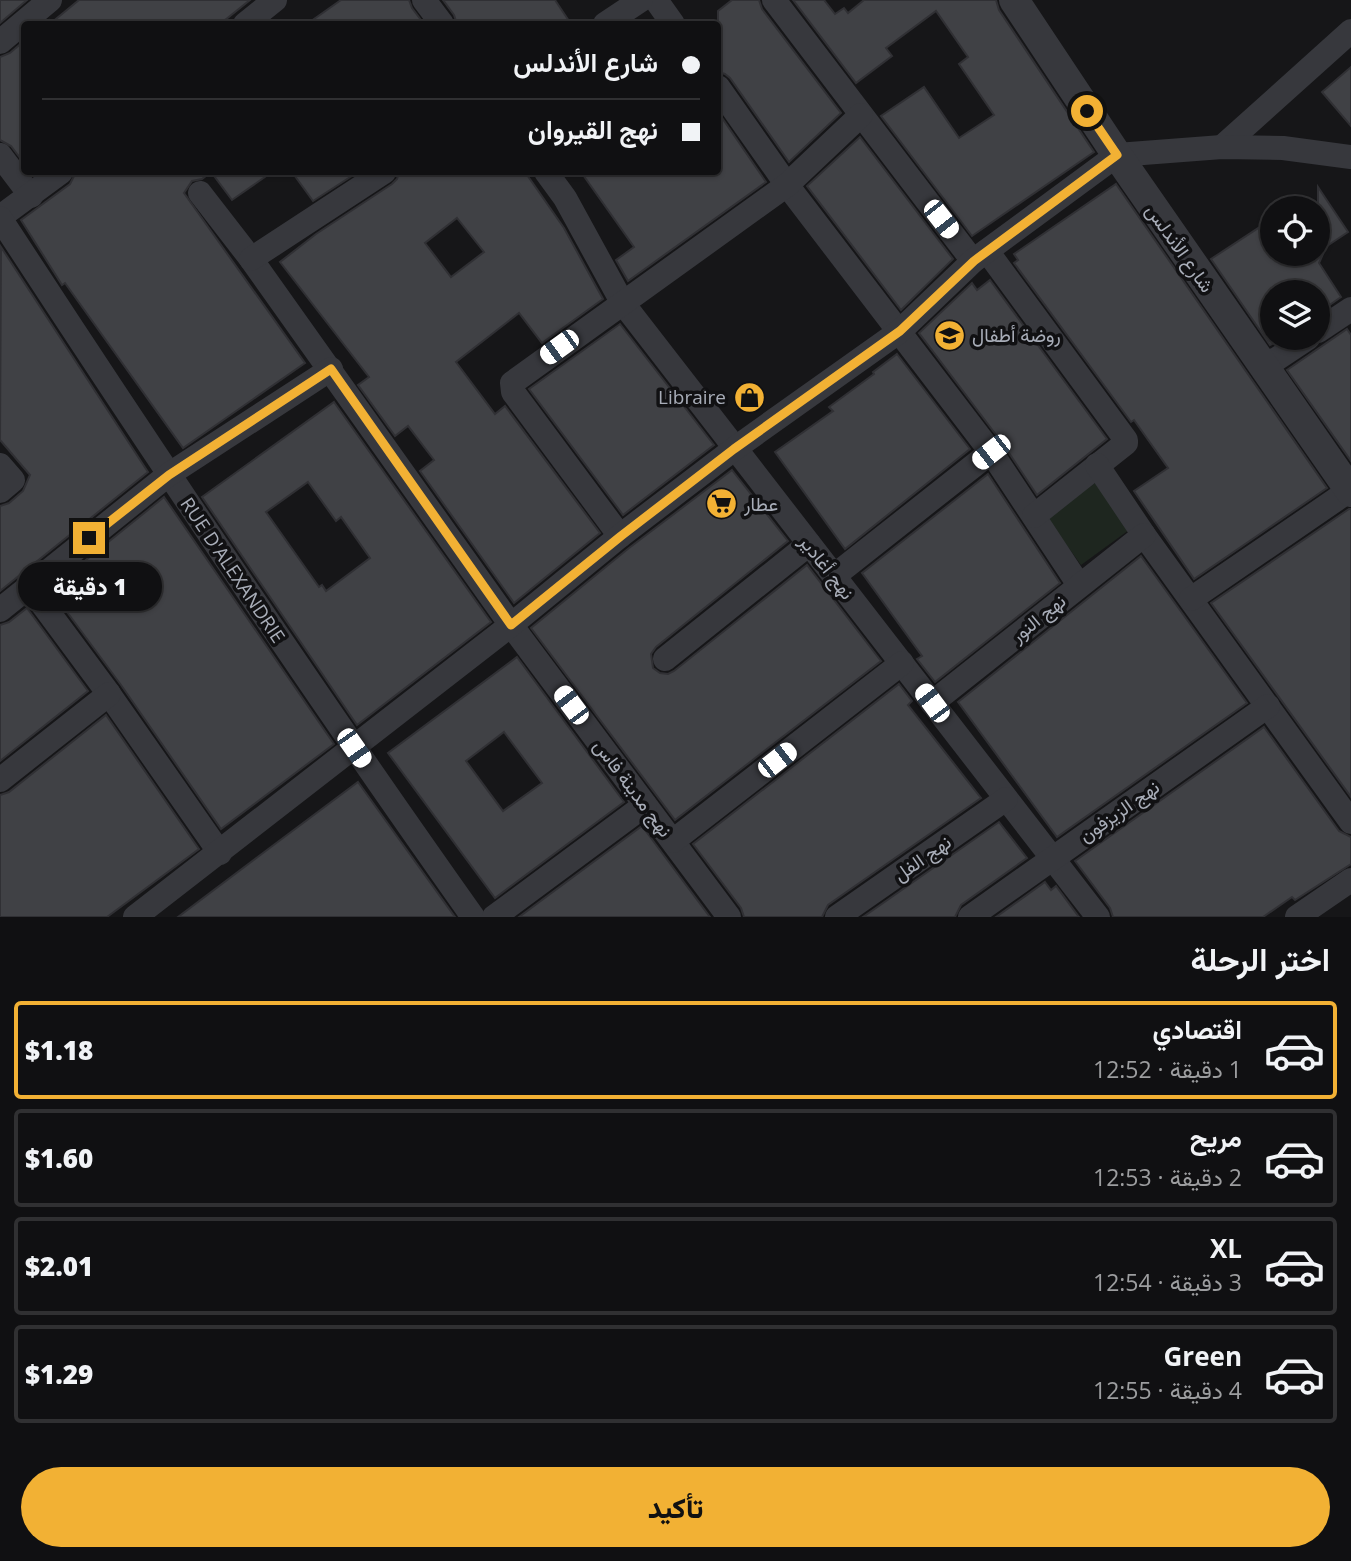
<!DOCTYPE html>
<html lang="ar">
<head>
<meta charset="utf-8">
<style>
  :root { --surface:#101012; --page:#19191b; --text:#f1f3f6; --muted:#9c9d9f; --line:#303032; --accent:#f2b134 }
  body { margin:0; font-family:"Open Sans",Vazirmatn,sans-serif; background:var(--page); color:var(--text); direction:rtl; height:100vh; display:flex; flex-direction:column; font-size:26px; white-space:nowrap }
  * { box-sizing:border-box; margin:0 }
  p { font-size:23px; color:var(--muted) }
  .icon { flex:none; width:38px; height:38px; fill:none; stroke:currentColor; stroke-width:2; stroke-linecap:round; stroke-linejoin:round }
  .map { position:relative; height:917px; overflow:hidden; direction:ltr }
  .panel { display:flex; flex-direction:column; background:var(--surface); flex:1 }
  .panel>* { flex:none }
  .top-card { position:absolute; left:21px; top:21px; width:700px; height:154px; border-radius:7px; box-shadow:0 2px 5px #0004,0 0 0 2px var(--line); direction:rtl; display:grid; align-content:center; height:154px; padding:0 21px; background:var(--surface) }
  .tools { position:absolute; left:1260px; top:196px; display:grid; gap:14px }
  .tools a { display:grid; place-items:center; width:70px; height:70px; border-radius:50%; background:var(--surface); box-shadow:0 2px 5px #0004,0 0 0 2px var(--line); font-size:35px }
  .end { position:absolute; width:32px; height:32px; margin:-16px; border:9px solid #f2b134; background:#111; box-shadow:0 0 0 4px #111 }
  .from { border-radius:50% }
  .bubble { position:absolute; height:49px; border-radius:24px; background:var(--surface); box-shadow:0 2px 5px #0004,0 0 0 2px var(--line); font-size:23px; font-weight:800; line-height:49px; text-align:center; direction:rtl }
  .car { position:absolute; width:21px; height:42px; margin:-21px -10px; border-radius:9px; box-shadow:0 0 5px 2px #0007; background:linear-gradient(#fff 24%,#345 0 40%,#fff 0 76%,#345 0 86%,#fff 0) }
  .top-card b { display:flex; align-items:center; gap:24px; height:66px; font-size:26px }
  .top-card b+b { border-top:2px solid var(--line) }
  .top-card i { width:18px; height:18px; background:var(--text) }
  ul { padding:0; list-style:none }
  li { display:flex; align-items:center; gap:21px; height:98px; margin:0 14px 10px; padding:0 7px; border:4px solid var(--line); border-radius:7px }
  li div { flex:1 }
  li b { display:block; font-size:26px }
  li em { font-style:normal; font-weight:800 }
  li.active { border-color:var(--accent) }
  li>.icon { width:63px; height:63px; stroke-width:1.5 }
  h2 { padding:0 21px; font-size:32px; line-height:84px }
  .primary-button { display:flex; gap:14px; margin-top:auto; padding:14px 21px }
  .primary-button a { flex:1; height:80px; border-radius:42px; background:var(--accent); color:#111; font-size:28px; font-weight:800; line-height:80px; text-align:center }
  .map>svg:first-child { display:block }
</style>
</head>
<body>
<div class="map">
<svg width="1351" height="917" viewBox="0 0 1351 917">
  <rect width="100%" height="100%" fill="#161618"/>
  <!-- green -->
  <path fill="#1e261f" d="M1095,483L1129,530L1081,565L1047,518Z"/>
  <!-- building -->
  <g fill="#404145" stroke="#303034" stroke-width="2" fill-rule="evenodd">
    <path d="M0,0H27L0,23Z"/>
    <path d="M79,0H250L220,24H44L49,20L51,23Z"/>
    <path d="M341,0H409L412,8L424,24H307Z"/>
    <path d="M443,0H555L571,24H457L454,15Z"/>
    <path d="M732,0H759L762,9L841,113L789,162L730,78L725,74L718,72V11Z"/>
    <path d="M793,0H824L835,14L844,8L848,13L864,0H996L999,10L1094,152L972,236L881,116L924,87L959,138L994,115L959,64L968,57L936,11L886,48L892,56L856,83Z"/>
    <path d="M24,41V163L11,146L0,140V57L10,53Z"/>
    <path d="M1351,67V126L1322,92Z"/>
    <path d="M718,112L766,182L628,281L616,260L634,247L581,172H718Z"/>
    <path d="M860,137L953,259L901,310L807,186Z"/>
    <path d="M76,172H272L232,200L211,172L202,179L192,181L184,193L305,363L183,448L65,283L62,285L21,220L70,184Z"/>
    <path d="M292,172H358L313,201Z"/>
    <path d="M399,172H525L564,228L603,299L542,343L519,313L456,362L495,414L505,406L600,533L514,603L420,471L434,460L408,426L395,436L358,385L369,377L280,262L316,234L392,184L397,179ZM457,218L484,252L451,277L425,243Z"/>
    <path d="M1116,184L1327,488L1194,579L1134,491L1168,468L1134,420L1131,422L1014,263L1018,260L1014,254Z"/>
    <path d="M1318,187L1348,232L1318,252Z"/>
    <path d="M1272,219V254H1323L1319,263L1341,297L1318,313V292H1272V338H1282L1270,345L1211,259Z"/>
    <path d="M1,247L148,472L0,591V506L9,503L23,491L30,475L0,440Z"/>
    <path d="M990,280L1107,439L1037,495L1003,444L919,333L972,283L977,290Z"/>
    <path d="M620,324L714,445L623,515L529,389Z"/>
    <path d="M1347,329L1351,335V461L1287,370Z"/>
    <path d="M897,354L970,449L845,549L775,452L833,411L829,407L874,374L873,372Z"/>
    <path d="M334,402L491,622L357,725L202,497ZM308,482L336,521L341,517L370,558L326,591L322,585L319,587L266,512Z"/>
    <path d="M732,470L788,541L656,647L651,654L653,668L660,673L668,674L674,671L807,565L881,661L675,820L531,628L629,548Z"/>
    <path d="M988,474L1060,583L935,682L917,659L922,656L862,573Z"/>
    <path d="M164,497L334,744L221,829L121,685L50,589Z"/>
    <path d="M1349,509H1351V797L1211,603Z"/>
    <path d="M1141,556L1247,703L1057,837L958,702Z"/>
    <path d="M27,608L88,691L0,761V625L9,622Z"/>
    <path d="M517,657L624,802L495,898L388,753ZM504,732L542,783L503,811L466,761Z"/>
    <path d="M899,684L912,701L908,705L981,798L828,905L822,917H744L741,908L693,844Z"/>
    <path d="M106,715L199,849L107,917H0V795L9,792Z"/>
    <path d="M1264,727L1339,831L1351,837V864L1295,900L1292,897L1263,917H1113L1110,908L1075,861Z"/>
    <path d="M358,782L455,917H178L271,847Z"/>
    <path d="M999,822L1027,858L961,905L955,917H863Z"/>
    <path d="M642,826L710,917H519Z"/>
    <path d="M1045,882L1051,890L1056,886L1079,917H996Z"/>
  </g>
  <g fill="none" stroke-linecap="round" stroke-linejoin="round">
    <!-- minor -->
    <g stroke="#37383d" stroke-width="24">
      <path d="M424,0L442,24"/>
      <path d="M656,0L673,24"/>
      <path d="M774,0L973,261"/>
      <path d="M245,24L275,0"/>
      <path d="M605,24L641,0"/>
      <path d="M0,42L50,0"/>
      <path d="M718,87L787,185L991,452L1079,585"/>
      <path d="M1222,147L1351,31"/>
      <path d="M0,155L31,196"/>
      <path d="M546,172L565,198L622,302L1098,917"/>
      <path d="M200,193L251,259L511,625L729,917"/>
      <path d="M0,217L61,172"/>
      <path d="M0,218C154,454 310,687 473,917"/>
      <path d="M987,251L1126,440V443L1034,516"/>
      <path d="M251,259L384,172"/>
      <path d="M1318,331L1351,309"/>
      <path d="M1263,368L1308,338"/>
      <path d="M0,465L13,480L0,491"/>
      <path d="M1097,465L1144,535L1351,822"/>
      <path d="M620,536L513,392L512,383L787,185L861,115"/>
      <path d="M834,576L991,452"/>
      <path d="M29,586L109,694L220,853"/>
      <path d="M1191,599L1350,490"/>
      <path d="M0,610L168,475L331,369"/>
      <path d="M665,659L809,544"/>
      <path d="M932,703L1144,535"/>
      <path d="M0,780L109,694"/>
      <path d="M673,841L902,663"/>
      <path d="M135,917L511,625L620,536L734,449L900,331L973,261L1117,155L1222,147L1283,148L1351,157"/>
      <path d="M494,917L645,805"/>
      <path d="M837,917L1006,799"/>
      <path d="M970,917L1268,706"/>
      <path d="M1297,917L1351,880"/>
    </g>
    <!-- tertiary -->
    <path stroke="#37383d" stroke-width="30" d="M1014,0L1117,155L1351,492"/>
  </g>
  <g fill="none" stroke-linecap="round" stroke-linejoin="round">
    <!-- route -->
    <path stroke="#f2b134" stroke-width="9" d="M89,538L169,475L331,369L511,625L621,536L734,449L900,331L974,261L1117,155L1087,111"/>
  </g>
  <!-- icons -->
  <defs>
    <symbol id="school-disc" viewBox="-11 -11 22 22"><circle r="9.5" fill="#f2b134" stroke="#111113"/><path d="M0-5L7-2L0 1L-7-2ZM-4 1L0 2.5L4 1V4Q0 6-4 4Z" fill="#111"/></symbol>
    <symbol id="shop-disc" viewBox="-11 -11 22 22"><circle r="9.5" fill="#f2b134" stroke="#111113"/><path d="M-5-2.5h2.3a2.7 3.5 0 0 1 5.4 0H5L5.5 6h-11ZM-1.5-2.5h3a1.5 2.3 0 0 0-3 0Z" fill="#111"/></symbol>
    <symbol id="supermarket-disc" viewBox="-11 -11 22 22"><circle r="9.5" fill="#f2b134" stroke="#111113"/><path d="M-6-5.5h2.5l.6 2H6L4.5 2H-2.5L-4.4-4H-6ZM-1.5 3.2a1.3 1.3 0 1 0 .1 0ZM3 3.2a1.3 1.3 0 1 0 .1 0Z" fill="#111"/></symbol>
  </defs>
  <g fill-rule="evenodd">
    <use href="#school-disc" x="932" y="318" width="35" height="35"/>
    <use href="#shop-disc" x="732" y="380" width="35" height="35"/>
    <use href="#supermarket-disc" x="704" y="486" width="35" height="35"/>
  </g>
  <g text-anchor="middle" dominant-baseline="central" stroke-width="7" stroke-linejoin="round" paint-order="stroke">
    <!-- street labels -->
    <g font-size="19" fill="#a8adb8" stroke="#111113">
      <text transform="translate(1180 248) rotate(55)">شارع الأندلس</text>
      <text transform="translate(827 567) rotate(52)">نهج أغادير</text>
      <text transform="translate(233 570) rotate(56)">RUE D'ALEXANDRIE</text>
      <text transform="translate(1038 618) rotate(-39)">نهج النور</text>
      <text transform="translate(633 788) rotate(53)">نهج مدينة فاس</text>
      <text transform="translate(1119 811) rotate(-35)">نهج الزيزفون</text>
      <text transform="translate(922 858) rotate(-35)">نهج الفل</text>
    </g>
    <!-- poi labels -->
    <g font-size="19" fill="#a8adb8" stroke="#111113" text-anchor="start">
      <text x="972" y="335">روضة أطفال</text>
      <text x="726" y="397" text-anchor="end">Libraire</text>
      <text x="744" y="504">عطار</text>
    </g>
  </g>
</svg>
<div class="tools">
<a><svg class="icon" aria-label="locate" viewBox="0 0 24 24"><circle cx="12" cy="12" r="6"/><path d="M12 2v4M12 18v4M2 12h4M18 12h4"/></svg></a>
<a><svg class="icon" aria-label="layers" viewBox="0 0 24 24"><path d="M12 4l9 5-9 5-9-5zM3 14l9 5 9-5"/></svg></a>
</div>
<i class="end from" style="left:1087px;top:111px"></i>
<i class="end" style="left:89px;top:538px"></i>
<div class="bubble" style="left:18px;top:562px;width:144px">1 دقيقة</div>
<i class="car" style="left:941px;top:219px;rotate:142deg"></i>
<i class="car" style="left:559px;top:347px;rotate:234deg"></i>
<i class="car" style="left:991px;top:452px;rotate:232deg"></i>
<i class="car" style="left:932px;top:703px;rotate:323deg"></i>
<i class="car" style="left:571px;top:705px;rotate:323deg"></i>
<i class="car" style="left:354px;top:748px;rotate:145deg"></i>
<i class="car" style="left:777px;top:760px;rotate:52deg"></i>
<div class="top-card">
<b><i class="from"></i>شارع الأندلس</b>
<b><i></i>نهج القيروان</b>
</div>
</div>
<section class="panel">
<h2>اختر الرحلة</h2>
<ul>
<li class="active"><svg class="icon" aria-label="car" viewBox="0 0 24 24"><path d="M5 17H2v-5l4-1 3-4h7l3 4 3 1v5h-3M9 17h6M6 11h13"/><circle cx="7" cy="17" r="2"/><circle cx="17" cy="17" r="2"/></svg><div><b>اقتصادي</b><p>1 دقيقة · 12:52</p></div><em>$1.18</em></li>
<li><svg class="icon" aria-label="car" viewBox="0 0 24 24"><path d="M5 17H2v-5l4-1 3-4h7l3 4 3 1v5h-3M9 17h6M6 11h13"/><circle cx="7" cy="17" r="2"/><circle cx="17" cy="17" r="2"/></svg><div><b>مريح</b><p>2 دقيقة · 12:53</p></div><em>$1.60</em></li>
<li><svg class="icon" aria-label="car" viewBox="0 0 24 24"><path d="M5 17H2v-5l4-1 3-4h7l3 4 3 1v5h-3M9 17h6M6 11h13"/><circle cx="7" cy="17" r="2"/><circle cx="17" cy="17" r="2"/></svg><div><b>XL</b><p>3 دقيقة · 12:54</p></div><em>$2.01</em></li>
<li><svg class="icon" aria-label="car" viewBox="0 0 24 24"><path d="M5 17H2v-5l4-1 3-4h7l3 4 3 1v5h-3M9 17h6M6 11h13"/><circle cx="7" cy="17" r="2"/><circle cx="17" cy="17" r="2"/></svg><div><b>Green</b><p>4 دقيقة · 12:55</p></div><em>$1.29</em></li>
</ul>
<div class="primary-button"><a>تأكيد</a></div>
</section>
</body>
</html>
